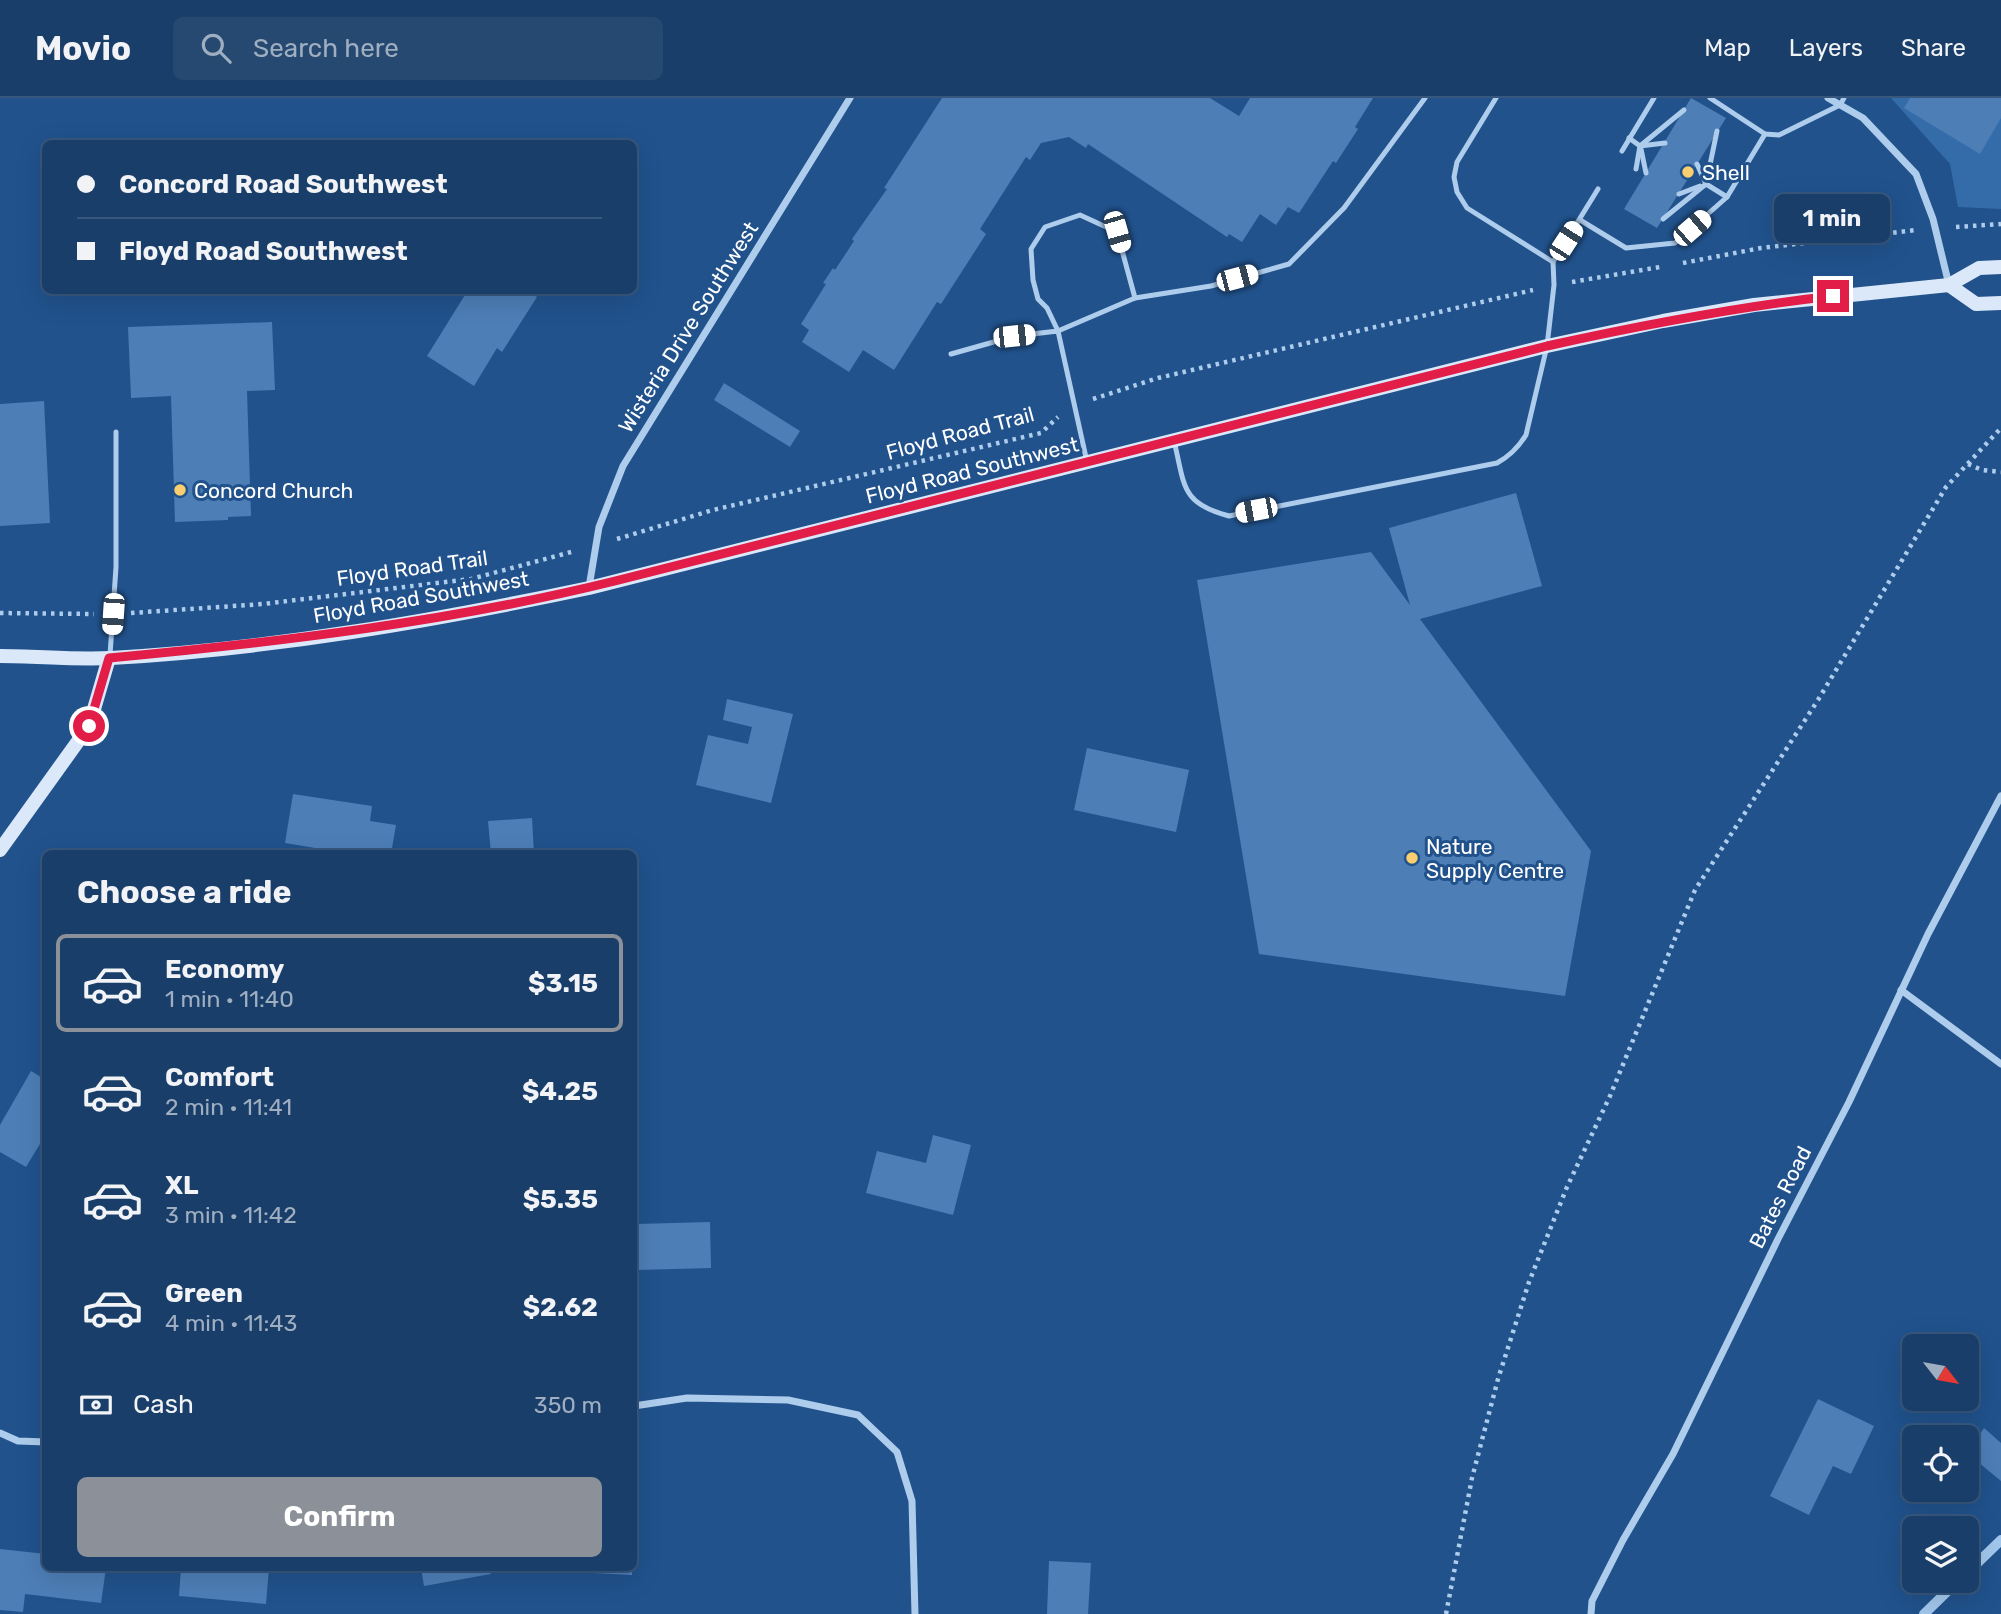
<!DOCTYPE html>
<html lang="en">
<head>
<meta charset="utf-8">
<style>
  :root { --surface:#193e69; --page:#264971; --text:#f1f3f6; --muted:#9faec0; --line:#37577d; --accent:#8c9099 }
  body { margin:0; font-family:Rubik,sans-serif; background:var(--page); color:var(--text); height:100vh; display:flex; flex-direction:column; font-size:26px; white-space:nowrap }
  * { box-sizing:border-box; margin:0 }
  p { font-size:23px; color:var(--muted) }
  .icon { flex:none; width:38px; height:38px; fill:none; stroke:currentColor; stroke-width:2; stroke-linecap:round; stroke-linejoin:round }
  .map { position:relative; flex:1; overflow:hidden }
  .side { position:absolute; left:42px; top:752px; width:595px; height:721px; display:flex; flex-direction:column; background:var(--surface); border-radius:10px; box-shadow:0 7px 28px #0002,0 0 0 2px var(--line) }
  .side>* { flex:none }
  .banner { position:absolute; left:42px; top:42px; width:595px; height:154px; border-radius:10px; box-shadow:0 7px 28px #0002,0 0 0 2px var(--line); display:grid; align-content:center; height:154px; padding:0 35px; background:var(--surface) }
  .needle { width:46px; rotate:121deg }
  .tools { position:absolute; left:1902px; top:1236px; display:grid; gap:14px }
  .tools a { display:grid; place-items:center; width:77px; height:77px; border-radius:10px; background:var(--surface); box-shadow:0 7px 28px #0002,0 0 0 2px var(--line); font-size:35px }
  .end { position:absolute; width:32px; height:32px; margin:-16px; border:9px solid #e11d48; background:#fff; box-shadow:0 0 0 4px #fff }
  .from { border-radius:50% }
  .bubble { position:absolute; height:49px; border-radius:10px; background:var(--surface); box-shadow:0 7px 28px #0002,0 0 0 2px var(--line); font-size:23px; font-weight:700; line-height:49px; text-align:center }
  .car { position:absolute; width:21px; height:42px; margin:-21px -10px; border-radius:9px; box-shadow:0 0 5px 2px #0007; background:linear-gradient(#fff 24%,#345 0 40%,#fff 0 76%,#345 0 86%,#fff 0) }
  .banner b { display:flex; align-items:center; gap:24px; height:66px; font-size:26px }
  .banner b+b { border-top:2px solid var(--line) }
  .banner i { width:18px; height:18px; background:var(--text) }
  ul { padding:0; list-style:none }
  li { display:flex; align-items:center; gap:21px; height:98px; margin:0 14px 10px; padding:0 21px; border:4px solid transparent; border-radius:10px }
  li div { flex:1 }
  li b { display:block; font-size:26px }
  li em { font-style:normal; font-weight:700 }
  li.current { border-color:var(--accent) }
  li>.icon { width:63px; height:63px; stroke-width:1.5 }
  h2 { padding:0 35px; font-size:32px; line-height:84px }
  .pay { display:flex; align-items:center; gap:18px; height:77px; padding:0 35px; font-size:26px }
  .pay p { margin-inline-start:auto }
  .primary-button { display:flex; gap:14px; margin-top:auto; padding:14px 35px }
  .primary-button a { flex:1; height:80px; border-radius:10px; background:var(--accent); color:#fff; font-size:28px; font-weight:700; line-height:80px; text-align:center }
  header { display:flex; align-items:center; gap:42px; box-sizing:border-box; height:98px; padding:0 35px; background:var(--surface); border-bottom:2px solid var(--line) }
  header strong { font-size:33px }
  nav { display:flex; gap:38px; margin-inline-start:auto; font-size:24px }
  .search { width:490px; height:63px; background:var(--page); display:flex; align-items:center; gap:18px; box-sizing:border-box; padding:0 24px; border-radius:10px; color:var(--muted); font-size:26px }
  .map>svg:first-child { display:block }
</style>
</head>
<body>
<header>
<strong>Movio</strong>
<div class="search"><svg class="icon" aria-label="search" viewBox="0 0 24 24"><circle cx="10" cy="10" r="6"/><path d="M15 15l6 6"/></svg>Search here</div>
<nav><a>Map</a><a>Layers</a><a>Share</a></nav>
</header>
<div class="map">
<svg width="2001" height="1516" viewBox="0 0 2001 1516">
  <rect width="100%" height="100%" fill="#21528c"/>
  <!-- green -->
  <path fill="#346caa" d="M1891,0H2001V111L1958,109L1950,66Z"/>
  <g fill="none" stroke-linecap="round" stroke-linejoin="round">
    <!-- stream -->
    <g stroke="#a2c7ed" stroke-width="10">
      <path d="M1967,1475L2001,1442"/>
      <path d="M1924,1516L1959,1482"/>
    </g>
  </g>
  <!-- building -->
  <g fill="#4d7eb6">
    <path d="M942,0H1210L1239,18L1250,0H1373L1355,29L1358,31L1336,65L1333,63L1299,115L1288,109L1276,127L1260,116L1242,144L1229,136L1227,139L1088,46L1086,50L1069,39L1041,45L1030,62L1026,59L980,131L986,136L941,206L937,204L894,272L863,252L849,274L802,244L809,232L801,226L826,186L823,185L833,170L835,172L854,143L852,141L887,91L884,90Z"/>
    <path d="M1691,0L1726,20L1657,130L1624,111Z"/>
    <path d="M1910,0H2001V20L1980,56L1904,10Z"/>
    <path d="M468,192H526L537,199L502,254L497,250L474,288L427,258Z"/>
    <path d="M272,224L275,292L247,293L251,418L228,419V422L175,424L171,298L131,300L128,229Z"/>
    <path d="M724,285L800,333L790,349L714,302Z"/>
    <path d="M44,303L50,425L0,428V306Z"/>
    <path d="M1516,395L1542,488L1420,521L1591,753L1565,898L1259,856L1197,482L1371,454L1410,507L1389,430Z"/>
    <path d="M727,601L793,616L771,705L696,687L708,637L748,646L752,629L723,622Z"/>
    <path d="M1087,650L1189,672L1176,734L1074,712Z"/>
    <path d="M293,696L372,708L370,723L396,727L391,756H351L285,745Z"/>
    <path d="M532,720L534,756H491L488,723Z"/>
    <path d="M31,973L46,982V1036L26,1069L0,1054V1027Z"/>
    <path d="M933,1037L971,1047L953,1117L866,1095L877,1053L926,1065Z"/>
    <path d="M710,1124L711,1170L637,1172L636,1126Z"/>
    <path d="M1818,1301L1874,1328L1851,1376L1833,1368L1809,1417L1770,1398Z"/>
    <path d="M1984,1330L2001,1345V1383L1967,1355Z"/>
    <path d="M0,1451L46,1456V1470H106L101,1505L25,1496L23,1514L0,1512Z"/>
    <path d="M1049,1463L1091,1465L1088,1516H1047Z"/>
    <path d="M181,1470H269L266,1506L179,1498Z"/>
    <path d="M421,1470H490L491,1476L424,1488Z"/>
    <path d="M554,1470H632V1477L554,1473Z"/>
  </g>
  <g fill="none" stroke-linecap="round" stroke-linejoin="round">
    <!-- path -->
    <g stroke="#aeccec" stroke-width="4.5" stroke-dasharray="3.5 5" stroke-linecap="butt">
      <path d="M1956,129L2001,126"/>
      <path d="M1683,165L1761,150L1916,132"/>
      <path d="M1572,184L1660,169"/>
      <path d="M1093,301L1158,280L1533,192"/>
      <path d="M1968,366L1982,372L2001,374"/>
      <path d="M617,441L713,412L1041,335L1058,319"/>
      <path d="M0,515L94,516"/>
      <path d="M131,515L263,506L471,481L575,453"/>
      <path d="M1446,1516L1472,1380L1498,1281L1529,1184L1567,1089L1610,998L1695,792L1818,602L1946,389L2001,330"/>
    </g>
    <!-- lane -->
    <g stroke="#aeccec" stroke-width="5">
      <path d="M1496,0L1457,64L1454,79L1457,94L1467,110L1553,164"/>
      <path d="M1710,0L1765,36L1779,37L1840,7L1844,0"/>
      <path d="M1717,33L1706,86L1727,99"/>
      <path d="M1629,40L1640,48L1665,45"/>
      <path d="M1641,51L1646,75"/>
      <path d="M1622,53L1654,0"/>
      <path d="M1697,66L1706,86"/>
      <path d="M1636,71L1640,48L1684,12"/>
      <path d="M1679,96L1700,88"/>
      <path d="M1663,121L1706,86"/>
      <path d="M1580,122L1626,150L1675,145L1727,99L1765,36"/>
      <path d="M1135,200L1211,188L1289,166L1344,110L1425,0"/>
      <path d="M951,256L1015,238L1058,233L1047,210L1038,201L1033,182L1031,151L1045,129L1080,117L1117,134L1135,200L1058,233L1087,364"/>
      <path d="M1174,343C1185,387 1180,405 1229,418L1497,365C1510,358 1518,350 1526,337L1547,248L1554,187L1553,164L1598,91"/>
      <path d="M110,557L116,469V334"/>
    </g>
    <!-- street -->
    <g stroke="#aeccec" stroke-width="7">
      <path d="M1828,0L1863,20L1916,76L1933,121L1949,187"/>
      <path d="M589,489L599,429L623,368L850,0"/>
      <path d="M1901,892L2001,966"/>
      <path d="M634,1308L687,1300L788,1302L858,1317L897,1354L912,1403L915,1516"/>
      <path d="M0,1335L18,1343L46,1344"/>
      <path d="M1591,1516L1592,1503L1623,1442L1673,1356L1778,1141L1849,1004L1928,836L2001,698"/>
    </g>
    <!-- secondary -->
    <g stroke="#dae8f9" stroke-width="14">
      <path d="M1949,187L1976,206L2001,205"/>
      <path d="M0,558C37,558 75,562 111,560C272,551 432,523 589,490L1547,248L1663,223L1754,207L1949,187L1979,170L2001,169"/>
      <path d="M0,752L89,628L109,560"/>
    </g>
  </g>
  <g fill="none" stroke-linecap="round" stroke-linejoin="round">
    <!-- route -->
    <path stroke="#e11d48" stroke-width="9" d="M89,628L109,560C280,544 449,524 615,483L1547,248C1642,227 1736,209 1833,198"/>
  </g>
  <!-- markers -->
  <g fill="#f8ce70" stroke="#21528c" stroke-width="2.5">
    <circle cx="1688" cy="74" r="7"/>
    <circle cx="180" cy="392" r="7"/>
    <circle cx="1412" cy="760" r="7"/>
  </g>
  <g text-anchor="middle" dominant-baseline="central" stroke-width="6" stroke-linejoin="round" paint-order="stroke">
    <!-- poi labels -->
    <g font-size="21" fill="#fff" stroke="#21528c" text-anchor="start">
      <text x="1702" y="74">Shell</text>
      <text x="194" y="392">Concord Church</text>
      <text x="1426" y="748">Nature<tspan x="1426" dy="24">Supply Centre</tspan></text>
    </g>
    <!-- street labels -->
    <g font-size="21" fill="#fff" stroke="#21528c">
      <text transform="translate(688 229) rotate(-58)">Wisteria Drive Southwest</text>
      <text transform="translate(960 335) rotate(-15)">Floyd Road Trail</text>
      <text transform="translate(972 372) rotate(-14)">Floyd Road Southwest</text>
      <text transform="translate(412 470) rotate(-8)">Floyd Road Trail</text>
      <text transform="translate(421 499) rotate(-10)">Floyd Road Southwest</text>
      <text transform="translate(1780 1099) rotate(-63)">Bates Road</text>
    </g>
  </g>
</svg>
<div class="tools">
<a><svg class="needle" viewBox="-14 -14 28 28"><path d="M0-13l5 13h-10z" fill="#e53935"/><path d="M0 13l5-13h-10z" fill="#9faec0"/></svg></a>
<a><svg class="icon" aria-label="locate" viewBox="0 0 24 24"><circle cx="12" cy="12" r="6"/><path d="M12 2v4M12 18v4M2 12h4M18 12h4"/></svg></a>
<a><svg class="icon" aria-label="layers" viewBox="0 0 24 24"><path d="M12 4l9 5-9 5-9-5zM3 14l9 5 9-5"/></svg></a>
</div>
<i class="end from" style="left:89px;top:628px"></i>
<i class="end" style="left:1833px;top:198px"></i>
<div class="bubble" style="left:1774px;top:96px;width:116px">1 min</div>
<i class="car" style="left:1692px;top:130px;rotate:49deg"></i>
<i class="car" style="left:1117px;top:134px;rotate:164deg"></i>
<i class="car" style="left:1566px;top:143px;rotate:33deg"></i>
<i class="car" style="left:1237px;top:180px;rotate:75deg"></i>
<i class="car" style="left:1014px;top:238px;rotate:84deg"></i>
<i class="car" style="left:1256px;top:412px;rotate:259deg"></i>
<i class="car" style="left:113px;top:516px;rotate:184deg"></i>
<div class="banner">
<b><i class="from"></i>Concord Road Southwest</b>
<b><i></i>Floyd Road Southwest</b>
</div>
<section class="side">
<h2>Choose a ride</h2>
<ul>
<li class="current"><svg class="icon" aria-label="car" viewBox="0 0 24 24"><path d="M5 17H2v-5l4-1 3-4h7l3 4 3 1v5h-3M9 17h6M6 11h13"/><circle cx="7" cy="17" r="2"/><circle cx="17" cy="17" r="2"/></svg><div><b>Economy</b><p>1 min · 11:40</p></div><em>$3.15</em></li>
<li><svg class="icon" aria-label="car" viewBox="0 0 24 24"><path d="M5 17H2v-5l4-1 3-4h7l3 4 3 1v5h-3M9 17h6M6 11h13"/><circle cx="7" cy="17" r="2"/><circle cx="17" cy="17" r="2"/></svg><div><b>Comfort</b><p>2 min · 11:41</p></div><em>$4.25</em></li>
<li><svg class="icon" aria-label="car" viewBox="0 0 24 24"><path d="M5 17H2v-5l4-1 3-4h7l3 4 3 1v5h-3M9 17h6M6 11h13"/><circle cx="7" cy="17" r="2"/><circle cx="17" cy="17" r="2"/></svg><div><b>XL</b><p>3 min · 11:42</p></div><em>$5.35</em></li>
<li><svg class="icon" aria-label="car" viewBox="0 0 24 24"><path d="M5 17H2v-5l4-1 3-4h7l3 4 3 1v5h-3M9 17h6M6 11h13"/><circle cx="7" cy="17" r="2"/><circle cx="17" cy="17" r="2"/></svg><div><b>Green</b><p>4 min · 11:43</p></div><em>$2.62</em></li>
</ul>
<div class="pay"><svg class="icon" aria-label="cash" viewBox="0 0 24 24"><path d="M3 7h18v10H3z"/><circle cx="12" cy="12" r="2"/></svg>Cash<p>350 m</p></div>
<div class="primary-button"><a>Confirm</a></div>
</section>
</div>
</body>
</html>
